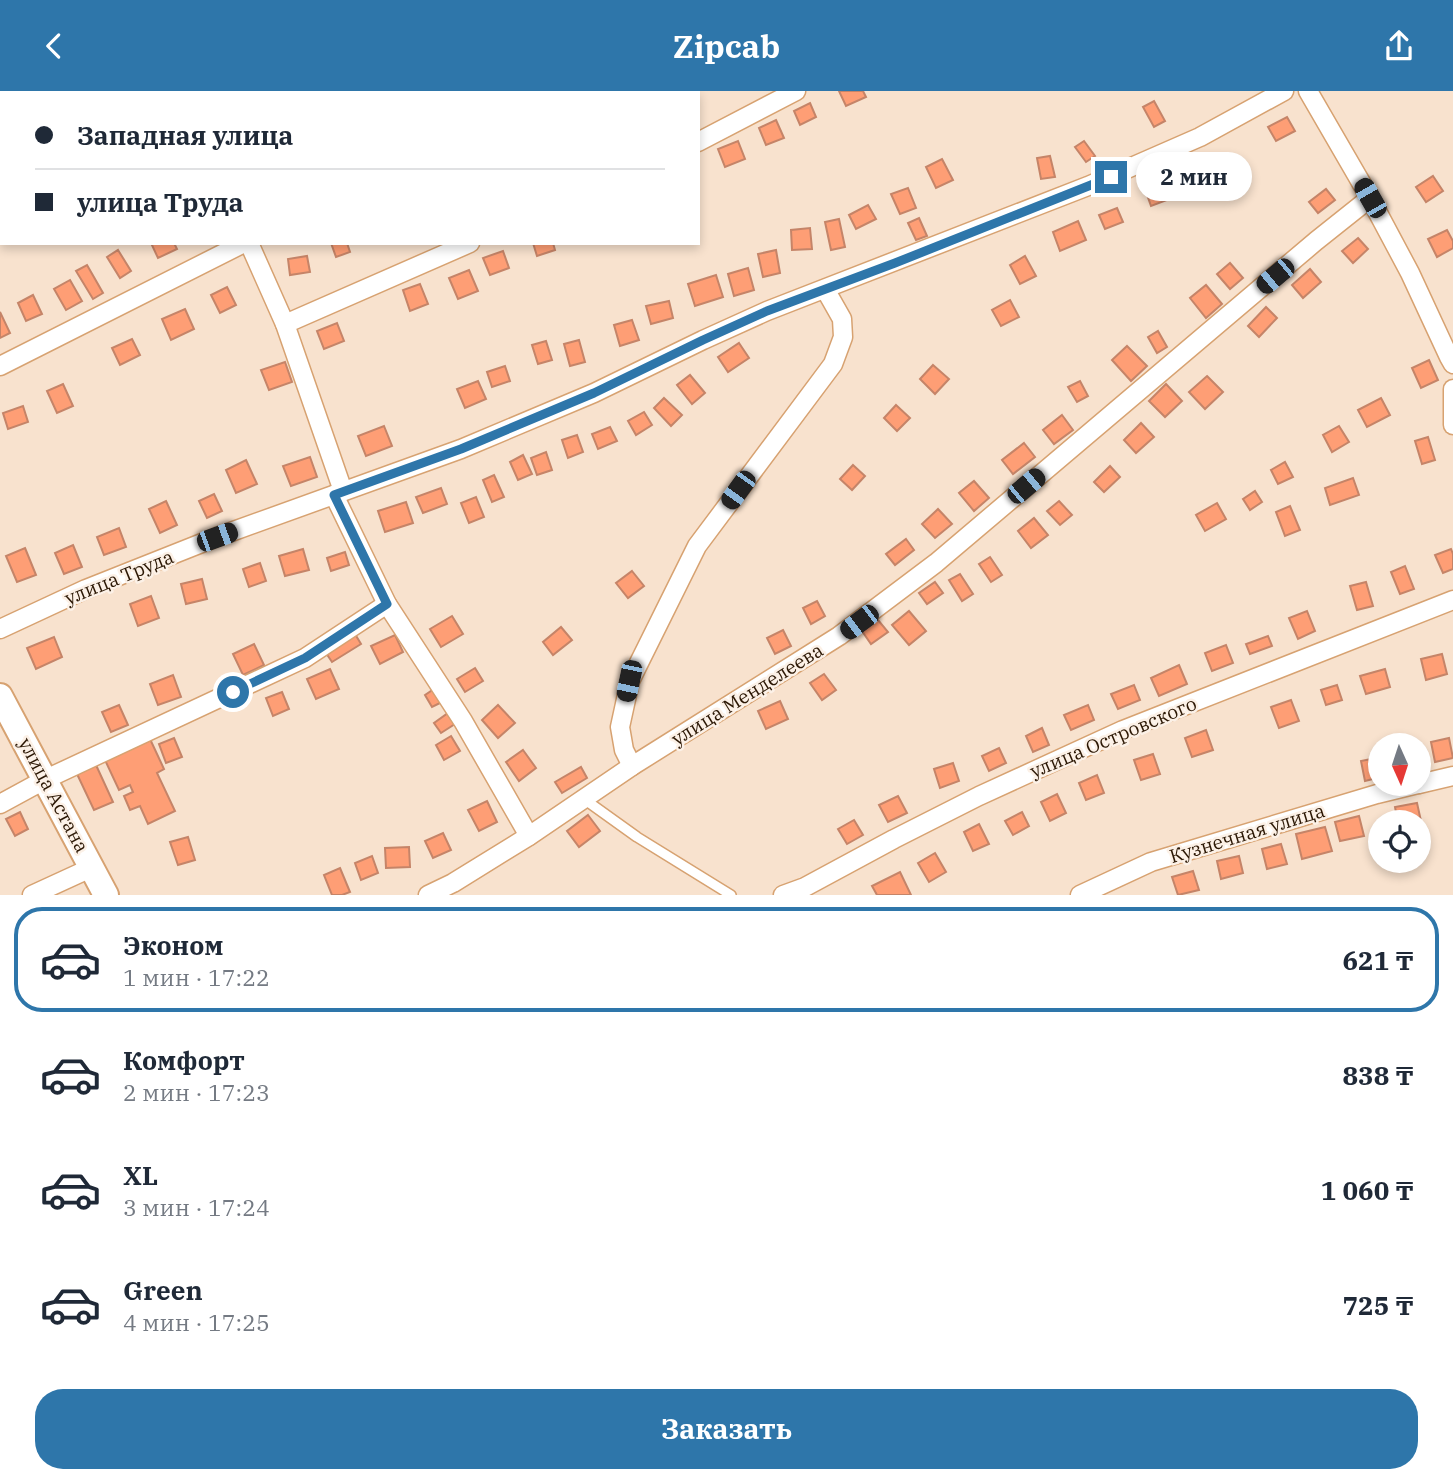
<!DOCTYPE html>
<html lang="ru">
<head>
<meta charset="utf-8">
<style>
  :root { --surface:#fff; --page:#f2f2f3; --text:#1f2937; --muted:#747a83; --line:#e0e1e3; --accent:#2e76aa }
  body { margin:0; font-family:"IBM Plex Serif",serif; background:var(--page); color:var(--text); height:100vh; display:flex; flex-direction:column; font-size:26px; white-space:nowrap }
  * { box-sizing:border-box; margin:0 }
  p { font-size:23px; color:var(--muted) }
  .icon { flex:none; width:38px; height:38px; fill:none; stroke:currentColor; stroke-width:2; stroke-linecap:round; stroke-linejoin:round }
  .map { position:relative; height:804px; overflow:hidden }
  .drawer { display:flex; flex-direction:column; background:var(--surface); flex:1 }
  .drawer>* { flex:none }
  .guide { position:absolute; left:0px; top:0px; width:700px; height:154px; box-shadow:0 4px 10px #0003; display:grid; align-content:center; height:154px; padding:0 35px; background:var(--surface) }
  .needle { width:46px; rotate:177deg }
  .tools { position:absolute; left:1368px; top:642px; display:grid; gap:14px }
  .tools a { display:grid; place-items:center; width:63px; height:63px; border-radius:50%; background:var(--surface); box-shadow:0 4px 10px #0003; font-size:35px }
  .end { position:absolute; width:32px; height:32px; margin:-16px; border:9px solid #2e76aa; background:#fff; box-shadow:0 0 0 4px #fff }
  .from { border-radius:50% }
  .bubble { position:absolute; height:49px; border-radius:24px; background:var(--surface); box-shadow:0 4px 10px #0003; font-size:23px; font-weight:700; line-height:49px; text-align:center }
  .car { position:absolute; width:21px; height:42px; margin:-21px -10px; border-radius:9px; box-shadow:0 0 5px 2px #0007; background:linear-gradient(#222 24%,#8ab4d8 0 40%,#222 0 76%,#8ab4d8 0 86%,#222 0) }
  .guide b { display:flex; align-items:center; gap:24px; height:66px; font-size:26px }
  .guide b+b { border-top:2px solid var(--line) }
  .guide i { width:18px; height:18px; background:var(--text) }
  ul { padding:12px 0 0; list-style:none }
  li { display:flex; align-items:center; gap:21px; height:105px; margin:0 14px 10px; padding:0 21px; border:4px solid transparent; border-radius:28px }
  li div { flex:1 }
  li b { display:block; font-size:26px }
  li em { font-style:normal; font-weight:700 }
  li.selected { border-color:var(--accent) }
  li>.icon { width:63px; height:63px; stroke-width:1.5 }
  .button { display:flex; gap:14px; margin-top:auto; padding:14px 35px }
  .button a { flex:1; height:80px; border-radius:28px; background:var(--accent); color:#fff; font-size:28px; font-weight:700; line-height:80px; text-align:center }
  header { display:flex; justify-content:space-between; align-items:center; height:91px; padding:0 35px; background:var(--accent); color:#fff; font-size:32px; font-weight:700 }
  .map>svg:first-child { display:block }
</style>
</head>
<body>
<header><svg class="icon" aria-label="back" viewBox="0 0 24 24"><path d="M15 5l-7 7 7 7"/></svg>Zipcab<svg class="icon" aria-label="share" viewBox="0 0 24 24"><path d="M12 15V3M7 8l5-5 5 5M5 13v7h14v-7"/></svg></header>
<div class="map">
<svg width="1453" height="804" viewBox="0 0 1453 804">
  <rect width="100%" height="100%" fill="#f8e2ce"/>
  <!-- building -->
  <g fill="#fe9e75" stroke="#c58468" stroke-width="2">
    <path d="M839,0H863L866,6L846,15Z"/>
    <path d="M1154,10L1165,30L1154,36L1143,16Z"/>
    <path d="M810,12L816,26L800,34L794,20Z"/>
    <path d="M1287,26L1295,40L1276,50L1268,36Z"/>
    <path d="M776,29L784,47L766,54L759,37Z"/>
    <path d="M738,50L745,68L725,76L718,58Z"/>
    <path d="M1084,50L1095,65L1086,71L1075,56Z"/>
    <path d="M1216,64L1223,80L1203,89L1196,73Z"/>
    <path d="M1050,65L1055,86L1041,88L1037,67Z"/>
    <path d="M942,68L953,89L936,97L926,76Z"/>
    <path d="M1433,85L1443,100L1426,111L1416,96Z"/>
    <path d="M1161,92L1167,109L1151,115L1145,98Z"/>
    <path d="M908,97L916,117L900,123L891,103Z"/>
    <path d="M1326,98L1335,109L1318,122L1309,111Z"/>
    <path d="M868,114L876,128L856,138L849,124Z"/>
    <path d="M1117,117L1123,131L1105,138L1099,124Z"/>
    <path d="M919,127L927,145L916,149L908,132Z"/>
    <path d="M839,128L845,156L831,159L825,131Z"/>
    <path d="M1078,130L1086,149L1060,160L1053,141Z"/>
    <path d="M810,137L812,158L792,159L791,139Z"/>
    <path d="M1447,139L1453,150V157L1437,166L1428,148Z"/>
    <path d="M1358,147L1368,158L1353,172L1342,160Z"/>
    <path d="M151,152H174L177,158L158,167Z"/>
    <path d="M331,152H347L350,161L336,166Z"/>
    <path d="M533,152H553L555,159L537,165Z"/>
    <path d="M118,159L131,180L120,187L107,166Z"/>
    <path d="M776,159L780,182L763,186L758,163Z"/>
    <path d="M503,160L509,177L490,184L483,167Z"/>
    <path d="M307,165L310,181L290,184L288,168Z"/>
    <path d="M1025,165L1036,185L1020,193L1010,174Z"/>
    <path d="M1230,172L1243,187L1230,198L1217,183Z"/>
    <path d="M87,174L103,202L93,208L76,180Z"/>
    <path d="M748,177L754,199L734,205L728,183Z"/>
    <path d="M1310,178L1321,191L1303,207L1292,194Z"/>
    <path d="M469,179L478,200L458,208L449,187Z"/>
    <path d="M716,184L723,206L695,215L688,193Z"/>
    <path d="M70,189L82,210L66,219L54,198Z"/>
    <path d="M420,193L428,213L410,220L403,199Z"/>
    <path d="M1206,194L1222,213L1206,227L1190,207Z"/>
    <path d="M227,196L236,214L220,222L211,204Z"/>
    <path d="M33,204L42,223L26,230L18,212Z"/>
    <path d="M1010,209L1019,226L1001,235L992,219Z"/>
    <path d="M669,210L673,227L651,233L646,215Z"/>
    <path d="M1266,216L1277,227L1259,246L1248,235Z"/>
    <path d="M185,218L194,238L171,249L162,228Z"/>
    <path d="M0,221L10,242L0,247Z"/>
    <path d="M632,229L639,249L620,255L614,234Z"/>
    <path d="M337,232L344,250L324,258L317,240Z"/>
    <path d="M1158,240L1167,256L1157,262L1148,246Z"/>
    <path d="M132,248L140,264L120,274L112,257Z"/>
    <path d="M579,249L585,271L570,275L564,253Z"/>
    <path d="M546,250L552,269L538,273L532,254Z"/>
    <path d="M739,252L749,267L728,281L718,266Z"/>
    <path d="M1127,255L1147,275L1131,290L1112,269Z"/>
    <path d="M1429,269L1438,289L1421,297L1412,277Z"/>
    <path d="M285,271L292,291L269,299L261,279Z"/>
    <path d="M933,274L949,288L935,303L920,288Z"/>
    <path d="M505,275L510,290L492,296L487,281Z"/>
    <path d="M690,284L705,302L692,313L677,294Z"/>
    <path d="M1207,285L1223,301L1205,318L1189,301Z"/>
    <path d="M478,290L486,308L465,317L457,298Z"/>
    <path d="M1080,290L1088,305L1077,311L1068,296Z"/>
    <path d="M63,293L73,315L57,322L47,300Z"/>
    <path d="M1166,293L1182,310L1165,326L1149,310Z"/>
    <path d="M664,307L682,324L671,335L654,317Z"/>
    <path d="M1381,307L1390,324L1367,336L1358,319Z"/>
    <path d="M896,314L910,327L897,340L884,327Z"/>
    <path d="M23,315L28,331L8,338L3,322Z"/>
    <path d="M644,321L652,334L636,344L628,330Z"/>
    <path d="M1062,324L1073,339L1054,353L1043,339Z"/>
    <path d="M1141,332L1154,346L1136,362L1124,349Z"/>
    <path d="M384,335L392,355L366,365L358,345Z"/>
    <path d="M1339,335L1349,351L1332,361L1323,344Z"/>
    <path d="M610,336L617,350L598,358L592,343Z"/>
    <path d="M577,344L583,361L568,367L562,349Z"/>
    <path d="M1428,346L1435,369L1422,373L1415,350Z"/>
    <path d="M1024,352L1035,366L1013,383L1002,369Z"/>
    <path d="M546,361L552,379L537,384L531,367Z"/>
    <path d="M523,364L532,383L518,389L510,371Z"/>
    <path d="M310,366L317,386L291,395L283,375Z"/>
    <path d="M246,369L257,393L236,402L226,379Z"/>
    <path d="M1285,371L1293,386L1278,393L1271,379Z"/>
    <path d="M853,374L865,385L852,399L840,388Z"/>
    <path d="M1110,375L1120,386L1104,401L1094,391Z"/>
    <path d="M494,384L504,406L492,411L483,389Z"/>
    <path d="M1353,387L1359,404L1330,414L1325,397Z"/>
    <path d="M974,390L989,407L974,420L959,402Z"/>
    <path d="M441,397L447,413L423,422L416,406Z"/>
    <path d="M1255,400L1262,411L1250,419L1243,408Z"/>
    <path d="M214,403L222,420L207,427L199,410Z"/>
    <path d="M476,406L484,426L469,432L461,412Z"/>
    <path d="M166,410L177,434L160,442L149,418Z"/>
    <path d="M1059,410L1072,424L1060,434L1047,420Z"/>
    <path d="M406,411L413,432L385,441L378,420Z"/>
    <path d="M1217,412L1226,428L1205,440L1196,424Z"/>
    <path d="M1290,415L1300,439L1285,445L1276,421Z"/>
    <path d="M938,418L952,433L935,447L922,433Z"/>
    <path d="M1034,427L1048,444L1031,457L1018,440Z"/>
    <path d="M119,437L126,456L104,464L97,446Z"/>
    <path d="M906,448L914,459L895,474L886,463Z"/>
    <path d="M73,454L82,476L64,483L55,462Z"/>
    <path d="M25,457L36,484L17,491L6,465Z"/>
    <path d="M303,458L309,479L285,485L279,465Z"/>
    <path d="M1451,458L1453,463V478L1443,482L1435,464Z"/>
    <path d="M345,461L349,474L331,480L327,467Z"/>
    <path d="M990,466L1002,484L991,491L979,473Z"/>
    <path d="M260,472L266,490L249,496L243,478Z"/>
    <path d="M1405,475L1414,498L1400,503L1391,481Z"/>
    <path d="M632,480L644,495L628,507L616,492Z"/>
    <path d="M960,483L973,503L962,510L949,489Z"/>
    <path d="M202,488L207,508L186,513L181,493Z"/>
    <path d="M935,491L943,502L927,513L919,502Z"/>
    <path d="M1366,491L1373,515L1357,519L1350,495Z"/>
    <path d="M151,505L159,527L138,535L130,513Z"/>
    <path d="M817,510L825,525L811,533L803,517Z"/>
    <path d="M909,520L926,540L909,554L892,534Z"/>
    <path d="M1307,520L1315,540L1298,548L1289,527Z"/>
    <path d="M452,525L463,543L441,556L430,538Z"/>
    <path d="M878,529L888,541L871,553L862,540Z"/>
    <path d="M561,536L572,549L553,564L543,551Z"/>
    <path d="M783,539L791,555L775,563L767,547Z"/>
    <path d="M355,543L361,553L332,571L326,562Z"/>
    <path d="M395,544L403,561L380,573L371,555Z"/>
    <path d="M1268,545L1272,555L1250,563L1246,553Z"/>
    <path d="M54,546L62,566L36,578L27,557Z"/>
    <path d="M254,553L264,574L243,584L233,563Z"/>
    <path d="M1226,554L1233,572L1212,580L1205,562Z"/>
    <path d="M1442,563L1447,583L1426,589L1421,568Z"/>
    <path d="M1179,574L1187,593L1159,605L1151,587Z"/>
    <path d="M475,577L483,590L465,601L457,588Z"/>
    <path d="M330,578L339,598L316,608L307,588Z"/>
    <path d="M1385,578L1390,596L1366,603L1360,585Z"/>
    <path d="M824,583L836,599L822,609L810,592Z"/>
    <path d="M173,584L181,606L158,614L150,593Z"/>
    <path d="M1134,594L1140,609L1118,618L1111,603Z"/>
    <path d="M1337,594L1342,609L1326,614L1321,599Z"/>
    <path d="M434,598L442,611L432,616L425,604Z"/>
    <path d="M282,601L289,618L273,625L266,607Z"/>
    <path d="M1291,609L1299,630L1279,637L1271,616Z"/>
    <path d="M780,610L788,628L766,638L758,620Z"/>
    <path d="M119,614L128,634L111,641L102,621Z"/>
    <path d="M498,614L515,632L498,647L482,629Z"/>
    <path d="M1088,614L1094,629L1071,639L1064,624Z"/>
    <path d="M448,622L455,633L441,642L434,632Z"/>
    <path d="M1042,637L1049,654L1033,661L1026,645Z"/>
    <path d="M1206,639L1213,659L1192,666L1185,647Z"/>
    <path d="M451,645L460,660L444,669L436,654Z"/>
    <path d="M174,647L182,666L166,672L159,653Z"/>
    <path d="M1449,647L1453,667L1435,671L1431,651Z"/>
    <path d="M150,648L164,678L157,682L175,720L148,733L140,715L130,719L124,705L133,701L130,694L119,699L105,669Z"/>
    <path d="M999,657L1006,672L989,680L982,665Z"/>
    <path d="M523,659L536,677L519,690L506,671Z"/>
    <path d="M1153,663L1160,683L1141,689L1134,669Z"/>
    <path d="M1381,666V686L1365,690L1361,670Z"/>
    <path d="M953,672L959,690L940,697L934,678Z"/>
    <path d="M96,674L113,711L94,719L77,683Z"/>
    <path d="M581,676L587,687L562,702L555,691Z"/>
    <path d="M1097,684L1104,702L1086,709L1079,692Z"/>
    <path d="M1057,703L1066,722L1050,730L1041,711Z"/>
    <path d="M898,705L907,722L888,731L879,714Z"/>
    <path d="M487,710L497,731L479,740L468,719Z"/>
    <path d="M1417,712L1421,730L1398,732L1395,716Z"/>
    <path d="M20,721L28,738L15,745L6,728Z"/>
    <path d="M1022,721L1029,735L1013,744L1005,730Z"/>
    <path d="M588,724L600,740L579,756L567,740Z"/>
    <path d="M1359,725L1364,745L1340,750L1335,731Z"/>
    <path d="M854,729L863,744L847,753L838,738Z"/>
    <path d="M979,733L989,753L973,760L964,741Z"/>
    <path d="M1325,736L1332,760L1302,768L1296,743Z"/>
    <path d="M443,742L451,759L433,767L425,750Z"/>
    <path d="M188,746L195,769L178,774L170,751Z"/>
    <path d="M1281,753L1287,773L1267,778L1262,758Z"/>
    <path d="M409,756L410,776L386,777L385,757Z"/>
    <path d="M935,762L946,781L929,791L918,772Z"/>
    <path d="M372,765L378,782L361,789L355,772Z"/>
    <path d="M1239,765L1243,782L1221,788L1217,770Z"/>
    <path d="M340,777L350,801L342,804H332L324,784Z"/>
    <path d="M1193,780L1199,799L1178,804L1172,786Z"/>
    <path d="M900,781L911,804H877L872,795Z"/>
  </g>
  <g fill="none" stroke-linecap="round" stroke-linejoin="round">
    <defs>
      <path id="lane" d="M584,708L637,746L731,804"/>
      <g id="street">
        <path d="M1308,0L1370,107L1410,182L1449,266L1453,273"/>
        <path d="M89,2L92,0"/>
        <path d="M508,2L511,0"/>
        <path d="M0,48L2,47"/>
        <path d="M698,51L796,0"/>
        <path d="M249,152L285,233L343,400"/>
        <path d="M285,233L470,152"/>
        <path d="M0,275L244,152"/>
        <path d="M1453,298V334"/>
        <path d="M334,404L387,513L463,630L529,745"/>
        <path d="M0,538L86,498L217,446L461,358L594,302L703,249L767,220L1088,95L1200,46L1284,0"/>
        <path d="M632,675L624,659L620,636L630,590L697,455L833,273L843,246L842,228L825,198"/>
        <path d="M1419,693L1453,685"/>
        <path d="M0,713L46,688L305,567L387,513"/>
        <path d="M32,804L93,776"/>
        <path d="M428,804L453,792L529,745L632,675L839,545L936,472L1316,150L1370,107"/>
        <path d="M783,804L805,796L894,748L979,705L1123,639L1453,509"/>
        <path d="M1080,804L1151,771L1377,703L1418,693"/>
      </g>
      <path id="secondary" d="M0,605L106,804"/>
    </defs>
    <!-- lane casing -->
    <use href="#lane" stroke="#d7a271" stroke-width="12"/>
    <!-- street casing -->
    <use href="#street" stroke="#d7a271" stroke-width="21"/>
    <!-- secondary casing -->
    <use href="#secondary" stroke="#d7a271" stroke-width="28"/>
    <!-- lane -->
    <use href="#lane" stroke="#fff" stroke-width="9"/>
    <!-- street -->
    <use href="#street" stroke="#fff" stroke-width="18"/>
    <!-- secondary -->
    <use href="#secondary" stroke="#fff" stroke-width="24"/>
  </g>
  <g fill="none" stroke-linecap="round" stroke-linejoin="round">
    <!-- route -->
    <path stroke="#2e76aa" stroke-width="9" d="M233,601L305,567L387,513L334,404L461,358L594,302L703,249L767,220L895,172L1111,86"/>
  </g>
  <g text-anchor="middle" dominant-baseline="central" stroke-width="5" stroke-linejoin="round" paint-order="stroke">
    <!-- street labels -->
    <g font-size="19" fill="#2b1704" stroke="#fcf1e7">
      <text transform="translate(119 486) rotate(-22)">улица Труда</text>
      <text transform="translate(747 603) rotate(-32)">улица Менделеева</text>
      <text transform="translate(1113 646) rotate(-23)">улица Островского</text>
      <text transform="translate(54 704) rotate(62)">улица Астана</text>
      <text transform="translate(1247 742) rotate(-17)">Кузнечная улица</text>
    </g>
  </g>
</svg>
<div class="tools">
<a><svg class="needle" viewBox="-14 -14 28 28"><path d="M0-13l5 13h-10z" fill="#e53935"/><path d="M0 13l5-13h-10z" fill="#747a83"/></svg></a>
<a><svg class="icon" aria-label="locate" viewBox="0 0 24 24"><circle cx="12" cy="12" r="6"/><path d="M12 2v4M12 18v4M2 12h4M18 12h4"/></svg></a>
</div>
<i class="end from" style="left:233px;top:601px"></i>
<i class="end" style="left:1111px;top:86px"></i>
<div class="bubble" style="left:1136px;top:61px;width:116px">2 мин</div>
<i class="car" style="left:1370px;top:107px;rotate:330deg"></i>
<i class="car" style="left:1275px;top:185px;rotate:230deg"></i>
<i class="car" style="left:1026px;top:395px;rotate:50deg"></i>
<i class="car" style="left:738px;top:399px;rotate:216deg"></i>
<i class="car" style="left:217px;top:446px;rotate:70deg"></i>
<i class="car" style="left:859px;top:531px;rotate:233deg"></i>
<i class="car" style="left:629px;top:590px;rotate:192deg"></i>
<div class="guide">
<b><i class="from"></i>Западная улица</b>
<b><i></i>улица Труда</b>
</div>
</div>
<section class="drawer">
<ul>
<li class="selected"><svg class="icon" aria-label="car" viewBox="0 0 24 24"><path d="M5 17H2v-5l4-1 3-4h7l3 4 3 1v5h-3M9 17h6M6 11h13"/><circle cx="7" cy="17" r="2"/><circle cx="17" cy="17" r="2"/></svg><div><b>Эконом</b><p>1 мин · 17:22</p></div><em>621 ₸</em></li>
<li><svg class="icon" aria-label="car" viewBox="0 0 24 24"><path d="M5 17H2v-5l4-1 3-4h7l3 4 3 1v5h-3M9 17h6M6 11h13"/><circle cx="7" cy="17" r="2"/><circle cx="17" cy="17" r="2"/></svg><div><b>Комфорт</b><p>2 мин · 17:23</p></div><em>838 ₸</em></li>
<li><svg class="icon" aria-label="car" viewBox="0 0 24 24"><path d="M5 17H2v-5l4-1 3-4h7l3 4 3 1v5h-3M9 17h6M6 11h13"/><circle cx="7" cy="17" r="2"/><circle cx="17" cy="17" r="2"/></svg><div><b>XL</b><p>3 мин · 17:24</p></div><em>1 060 ₸</em></li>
<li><svg class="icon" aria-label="car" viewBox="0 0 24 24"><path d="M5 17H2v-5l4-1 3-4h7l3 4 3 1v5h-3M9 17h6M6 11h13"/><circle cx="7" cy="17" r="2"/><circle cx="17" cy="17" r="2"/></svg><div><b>Green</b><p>4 мин · 17:25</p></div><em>725 ₸</em></li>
</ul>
<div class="button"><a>Заказать</a></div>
</section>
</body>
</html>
